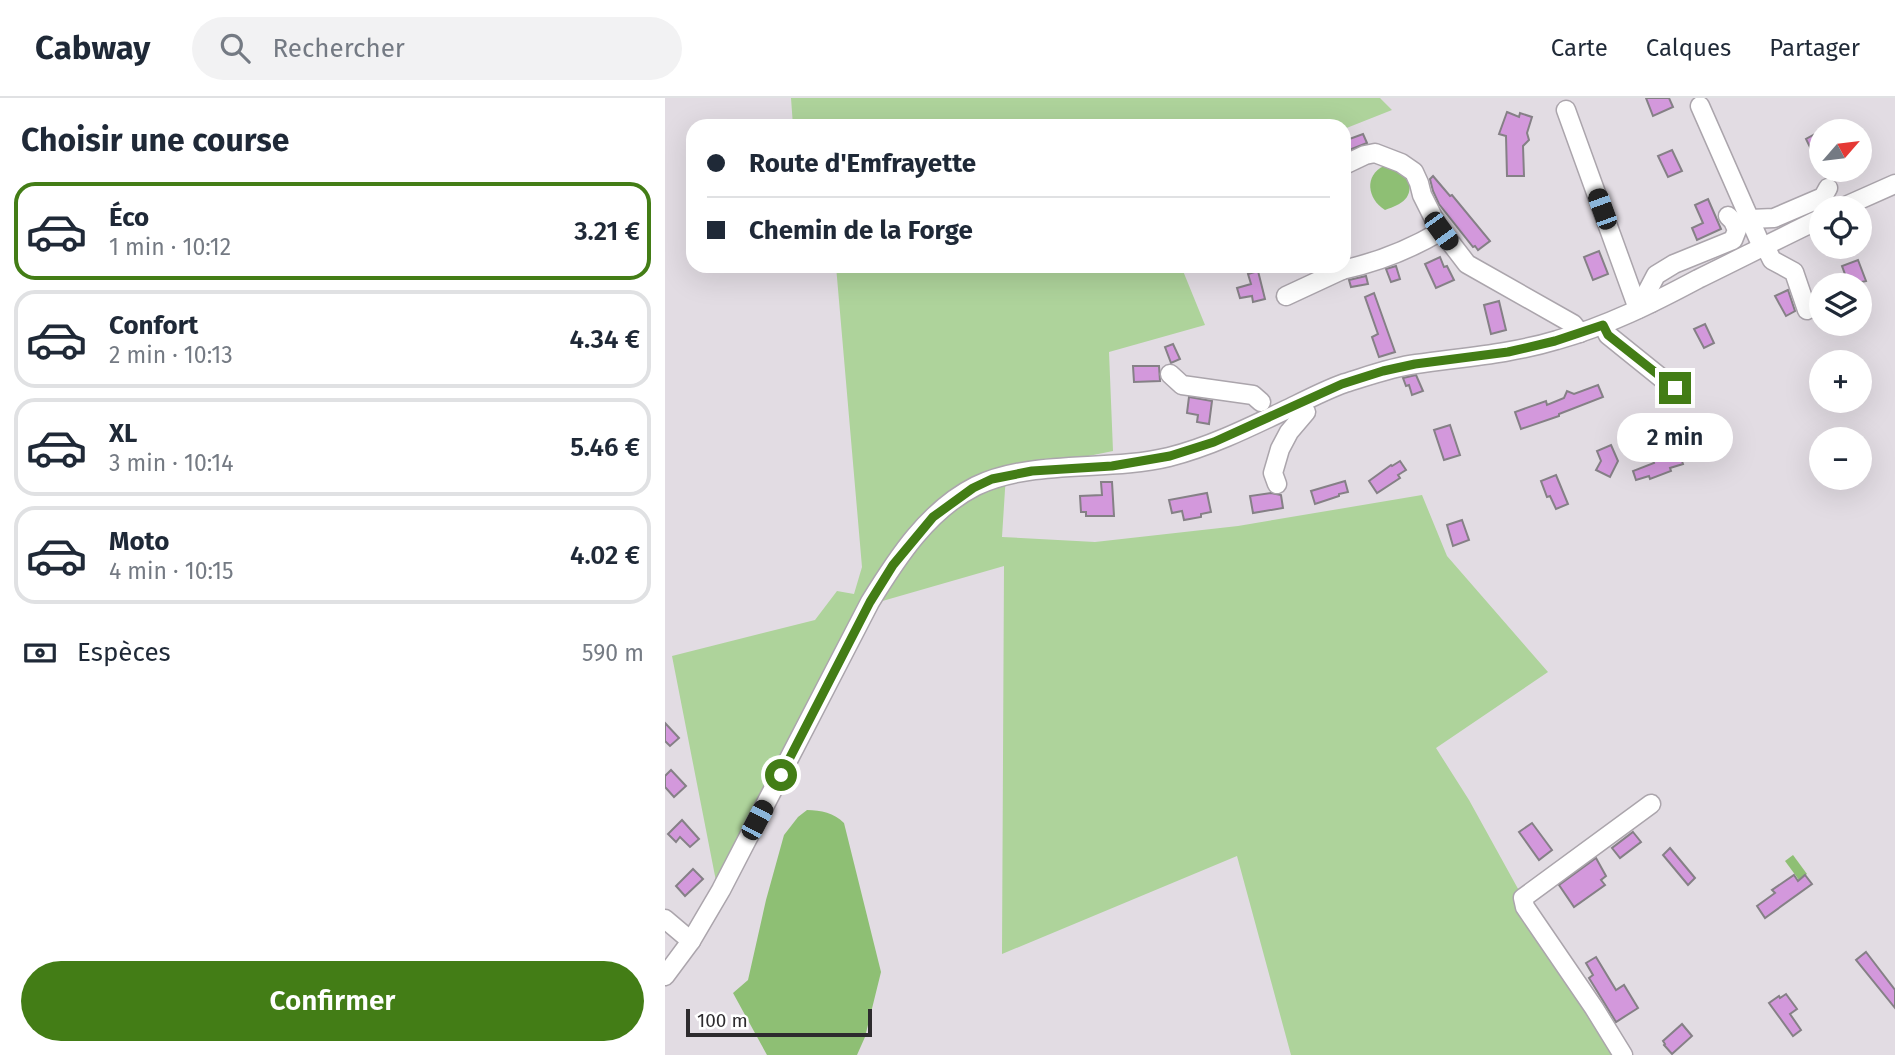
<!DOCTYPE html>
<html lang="fr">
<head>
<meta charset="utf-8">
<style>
  :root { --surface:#fff; --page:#f2f2f3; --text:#1f2937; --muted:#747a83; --line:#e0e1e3; --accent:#437d16 }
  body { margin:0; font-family:"Fira Sans",sans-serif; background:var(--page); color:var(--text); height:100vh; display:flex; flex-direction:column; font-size:26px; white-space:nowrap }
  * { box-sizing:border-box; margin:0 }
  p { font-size:23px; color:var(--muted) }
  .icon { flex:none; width:38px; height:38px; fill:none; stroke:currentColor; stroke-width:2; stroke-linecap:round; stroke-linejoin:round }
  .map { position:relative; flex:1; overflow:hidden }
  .panel { display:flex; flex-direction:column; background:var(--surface); width:665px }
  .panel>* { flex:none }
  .hud { position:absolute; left:21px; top:21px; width:665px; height:154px; border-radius:21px; box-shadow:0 7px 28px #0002; display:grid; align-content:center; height:154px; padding:0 21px; background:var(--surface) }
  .needle { width:46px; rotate:62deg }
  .buttons { position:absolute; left:1144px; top:21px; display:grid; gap:14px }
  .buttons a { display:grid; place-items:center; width:63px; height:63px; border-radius:50%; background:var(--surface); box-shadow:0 7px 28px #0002; font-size:35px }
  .scale { position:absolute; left:21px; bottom:18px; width:186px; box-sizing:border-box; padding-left:7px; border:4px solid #2d2b2e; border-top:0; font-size:19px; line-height:24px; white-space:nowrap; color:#2d2b2e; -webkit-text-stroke:5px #fff; paint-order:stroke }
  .end { position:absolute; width:32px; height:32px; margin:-16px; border:9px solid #437d16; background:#fff; box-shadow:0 0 0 4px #fff }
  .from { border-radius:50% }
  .bubble { position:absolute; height:49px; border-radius:24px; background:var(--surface); box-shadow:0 7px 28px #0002; font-size:23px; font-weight:600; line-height:49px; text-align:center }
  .car { position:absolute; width:21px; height:42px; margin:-21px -10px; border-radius:9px; box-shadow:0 0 5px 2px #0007; background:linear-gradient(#222 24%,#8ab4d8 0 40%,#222 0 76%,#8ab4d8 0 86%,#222 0) }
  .hud b { display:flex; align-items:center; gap:24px; height:66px; font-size:26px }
  .hud b+b { border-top:2px solid var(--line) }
  .hud i { width:18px; height:18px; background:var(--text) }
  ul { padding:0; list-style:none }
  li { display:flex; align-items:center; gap:21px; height:98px; margin:0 14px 10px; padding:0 7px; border:4px solid var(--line); border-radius:21px }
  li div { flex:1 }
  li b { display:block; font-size:26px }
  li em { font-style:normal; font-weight:600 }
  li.on { border-color:var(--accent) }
  li>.icon { width:63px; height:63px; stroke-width:1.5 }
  h2 { padding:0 21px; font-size:32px; line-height:84px }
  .pay { display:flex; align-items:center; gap:18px; height:77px; padding:0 21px; font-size:26px }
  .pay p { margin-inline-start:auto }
  .primary-button { display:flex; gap:14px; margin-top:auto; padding:14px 21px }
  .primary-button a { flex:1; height:80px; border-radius:42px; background:var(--accent); color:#fff; font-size:28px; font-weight:600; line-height:80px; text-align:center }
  header { display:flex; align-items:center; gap:42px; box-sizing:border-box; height:98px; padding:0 35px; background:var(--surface); border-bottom:2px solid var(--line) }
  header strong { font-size:33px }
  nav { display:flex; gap:38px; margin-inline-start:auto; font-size:24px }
  .search { width:490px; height:63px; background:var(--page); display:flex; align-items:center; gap:18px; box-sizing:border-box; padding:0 24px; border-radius:38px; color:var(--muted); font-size:26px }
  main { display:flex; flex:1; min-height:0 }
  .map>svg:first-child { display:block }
</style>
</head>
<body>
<header>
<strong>Cabway</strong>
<div class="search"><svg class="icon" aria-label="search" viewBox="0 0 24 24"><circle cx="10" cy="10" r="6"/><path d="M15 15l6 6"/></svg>Rechercher</div>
<nav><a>Carte</a><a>Calques</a><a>Partager</a></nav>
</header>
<main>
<section class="panel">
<h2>Choisir une course</h2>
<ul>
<li class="on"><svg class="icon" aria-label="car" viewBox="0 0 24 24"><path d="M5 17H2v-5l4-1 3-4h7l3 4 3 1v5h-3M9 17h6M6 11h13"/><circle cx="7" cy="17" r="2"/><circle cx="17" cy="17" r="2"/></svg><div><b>Éco</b><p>1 min · 10:12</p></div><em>3.21 €</em></li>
<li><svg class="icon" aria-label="car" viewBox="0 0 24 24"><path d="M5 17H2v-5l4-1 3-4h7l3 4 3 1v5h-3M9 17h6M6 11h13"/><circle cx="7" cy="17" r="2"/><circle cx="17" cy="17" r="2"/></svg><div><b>Confort</b><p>2 min · 10:13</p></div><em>4.34 €</em></li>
<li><svg class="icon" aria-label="car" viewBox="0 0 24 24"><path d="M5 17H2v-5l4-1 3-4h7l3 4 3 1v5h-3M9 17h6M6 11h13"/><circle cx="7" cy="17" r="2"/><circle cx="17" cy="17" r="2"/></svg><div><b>XL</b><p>3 min · 10:14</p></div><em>5.46 €</em></li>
<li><svg class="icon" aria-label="car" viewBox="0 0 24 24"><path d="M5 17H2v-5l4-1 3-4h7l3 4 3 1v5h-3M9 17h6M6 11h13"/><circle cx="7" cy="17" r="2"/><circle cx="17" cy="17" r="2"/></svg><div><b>Moto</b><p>4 min · 10:15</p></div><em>4.02 €</em></li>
</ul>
<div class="pay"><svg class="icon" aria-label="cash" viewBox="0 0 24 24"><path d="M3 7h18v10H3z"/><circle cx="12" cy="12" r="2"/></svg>Espèces<p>590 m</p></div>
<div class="primary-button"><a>Confirmer</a></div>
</section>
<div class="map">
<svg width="1230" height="957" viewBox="0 0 1230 957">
  <rect width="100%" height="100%" fill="#e2dce3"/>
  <!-- green -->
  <g fill="#aed39b">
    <path d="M126,0H715L727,12L679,31V28H128Z"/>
    <path d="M171,168H516L540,227L444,254L448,353L350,373L341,376L337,439L430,444L573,428L757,397L782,458L883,574L771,650L804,702L857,798L960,957H626L572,758L337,856L339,468L214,504L51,783L7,558L150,522L172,493L189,496L197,469Z"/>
  </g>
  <!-- water -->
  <g fill="#8ebf74">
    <path d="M719,68H725L743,80C749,100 737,106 720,112C702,101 699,77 719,68Z"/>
    <path d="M142,712C156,712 169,715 179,725L216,874L200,939L192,957H102L68,895L83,882L101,802L119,737L133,719Z"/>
    <path d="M1128,757L1142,776L1134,782L1120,763Z"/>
  </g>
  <!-- building -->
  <g fill="#d398dc" stroke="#858086" stroke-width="2">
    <path d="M981,0H1004L1008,9L988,18Z"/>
    <path d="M842,14L854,19L855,15L867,19L862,35L864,42L858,48L859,78H842L841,38L834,36Z"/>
    <path d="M698,36L702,45L679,54V43Z"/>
    <path d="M1150,36L1157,48V74L1141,41Z"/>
    <path d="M1007,52L1017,73L1003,79L993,58Z"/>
    <path d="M768,78L785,98L787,97L825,143L813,152L810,148L808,149L774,106L768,93L765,81Z"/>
    <path d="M1043,101L1056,131L1032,142L1027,130L1038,125L1030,107Z"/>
    <path d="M934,153L943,176L928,182L919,159Z"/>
    <path d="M775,159L779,169L782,168L789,182L771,190L760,166Z"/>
    <path d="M1193,162L1201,183L1184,187L1177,168Z"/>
    <path d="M731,168L735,181L726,184L721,171Z"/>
    <path d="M593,173L600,201L588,204L587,198L575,200L572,190L586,186L583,176Z"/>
    <path d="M701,178L703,186L686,189L684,182Z"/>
    <path d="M1123,192L1130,213L1121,218L1110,198Z"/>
    <path d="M709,195L730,254L714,259L707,239L713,236L700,199Z"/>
    <path d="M834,203L841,232L826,236L819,207Z"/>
    <path d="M1040,226L1049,245L1039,250L1029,231Z"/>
    <path d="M508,246L515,261L506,265L500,249Z"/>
    <path d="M468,268H494L495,283L469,284Z"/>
    <path d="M751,277L758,293L747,297L744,287L741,288L738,280Z"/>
    <path d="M933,287L938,299L894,316V318L856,331L850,314L881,303L882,307L899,300L902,293L909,296Z"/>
    <path d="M524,299L547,303L544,326L532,324L533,317L522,315Z"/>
    <path d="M785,327L795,357L779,362L769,332Z"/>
    <path d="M946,347L953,363L945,379L931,372L936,363L932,353Z"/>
    <path d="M1012,348L1018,366L1005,370L1006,373L985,381L984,378L971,382L968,373L989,365L986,357Z"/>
    <path d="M735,363L741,372L733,377L735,380L712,395L704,383L726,367L727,368Z"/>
    <path d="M891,377L903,406L891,411L885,398L882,399L876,383Z"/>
    <path d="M680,383L683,394L674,396V398L650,406L646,393Z"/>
    <path d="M436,384H447L449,418H421V414H416L415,398L437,397Z"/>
    <path d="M542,395L546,414L536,416V419L519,422L517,413L507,415L504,402Z"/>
    <path d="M606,395L616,397L618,410L588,415L585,398Z"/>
    <path d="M797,422L804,442L788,448L782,427Z"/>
    <path d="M0,625L14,640L5,648L0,643Z"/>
    <path d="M6,672L21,688L9,699L0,689V678Z"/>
    <path d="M17,722L34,741L25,749L15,739L11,744L3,736Z"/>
    <path d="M867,725L887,752L874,762L854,734Z"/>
    <path d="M968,734L976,744L955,760L947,750Z"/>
    <path d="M1005,750L1030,780L1023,787L998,757Z"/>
    <path d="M931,760L941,778L936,782L940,787L909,809L894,787Z"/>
    <path d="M28,771L38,781L20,798L11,788Z"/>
    <path d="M1129,777L1133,783L1140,777L1147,786L1100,820L1092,808L1110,795L1107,792Z"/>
    <path d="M1201,854L1230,892V910L1191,862Z"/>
    <path d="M931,859L951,892L959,887L973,910L951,924L924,880L928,877L921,865Z"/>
    <path d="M1121,896L1132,911L1125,916L1136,932L1128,938L1104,905L1114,898L1115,900Z"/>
    <path d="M1017,926L1027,938L1007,956L999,947L1000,946L998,943Z"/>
  </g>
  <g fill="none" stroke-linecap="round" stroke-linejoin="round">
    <defs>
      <g id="minor">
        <path d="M1035,8L1097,149"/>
        <path d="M901,12L973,211"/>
        <path d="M679,67L700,57L710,55L736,65L749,74L754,85L757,97L772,127L802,166L908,226L915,235"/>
        <path d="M1176,110L1230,86"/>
        <path d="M1085,121L1109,120L1158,99L1163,90"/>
        <path d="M1100,148L1107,162L1129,174L1142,212"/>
        <path d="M676,168L677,172C714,164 744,152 776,133"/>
        <path d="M621,198L677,172"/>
        <path d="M986,205L981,196L991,177L1009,166L1068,142L1072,132L1068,123L1063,118"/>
        <path d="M938,227L943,237L1010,291"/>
        <path d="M505,276L517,287L588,297L596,304"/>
        <path d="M612,386L608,375L615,351L624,334L641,314"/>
        <path d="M0,821L26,843"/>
        <path d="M0,878L26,843L56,792L205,504C232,460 263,412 311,388C367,361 442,374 504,359C548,348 591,326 631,307C647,299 663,291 680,285C703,278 727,269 751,266C799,259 846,256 892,242C942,228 988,205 1033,181C1074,161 1115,140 1157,120"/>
        <path d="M958,957L929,910L860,809L858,800L986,706"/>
      </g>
    </defs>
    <!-- minor casing -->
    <use href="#minor" stroke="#aba5ac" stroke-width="21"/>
    <!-- minor -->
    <use href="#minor" stroke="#fff" stroke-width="18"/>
  </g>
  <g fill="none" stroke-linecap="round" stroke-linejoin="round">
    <!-- route -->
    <path stroke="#437d16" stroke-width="9" d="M116,677L205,504L228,467L268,419L308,390L327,381L367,373L447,368L505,358L549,344L677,286L718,273L750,266L843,254L890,243L938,227L943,237L1010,290"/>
  </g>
</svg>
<div class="buttons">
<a><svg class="needle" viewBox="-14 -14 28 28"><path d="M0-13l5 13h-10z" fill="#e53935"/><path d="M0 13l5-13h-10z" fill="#747a83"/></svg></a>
<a><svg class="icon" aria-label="locate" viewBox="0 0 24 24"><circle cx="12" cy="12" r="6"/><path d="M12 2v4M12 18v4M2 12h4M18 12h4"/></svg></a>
<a><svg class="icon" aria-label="layers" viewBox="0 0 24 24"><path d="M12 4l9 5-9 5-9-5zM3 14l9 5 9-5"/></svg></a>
<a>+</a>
<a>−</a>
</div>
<div class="scale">100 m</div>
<i class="end from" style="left:116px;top:677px"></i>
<i class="end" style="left:1010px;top:290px"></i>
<div class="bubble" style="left:952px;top:315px;width:116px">2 min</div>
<i class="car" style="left:937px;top:111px;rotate:340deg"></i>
<i class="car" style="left:776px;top:133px;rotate:144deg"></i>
<i class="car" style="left:92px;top:722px;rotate:28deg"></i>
<div class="hud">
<b><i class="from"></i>Route d'Emfrayette</b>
<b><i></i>Chemin de la Forge</b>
</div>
</div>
</main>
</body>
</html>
